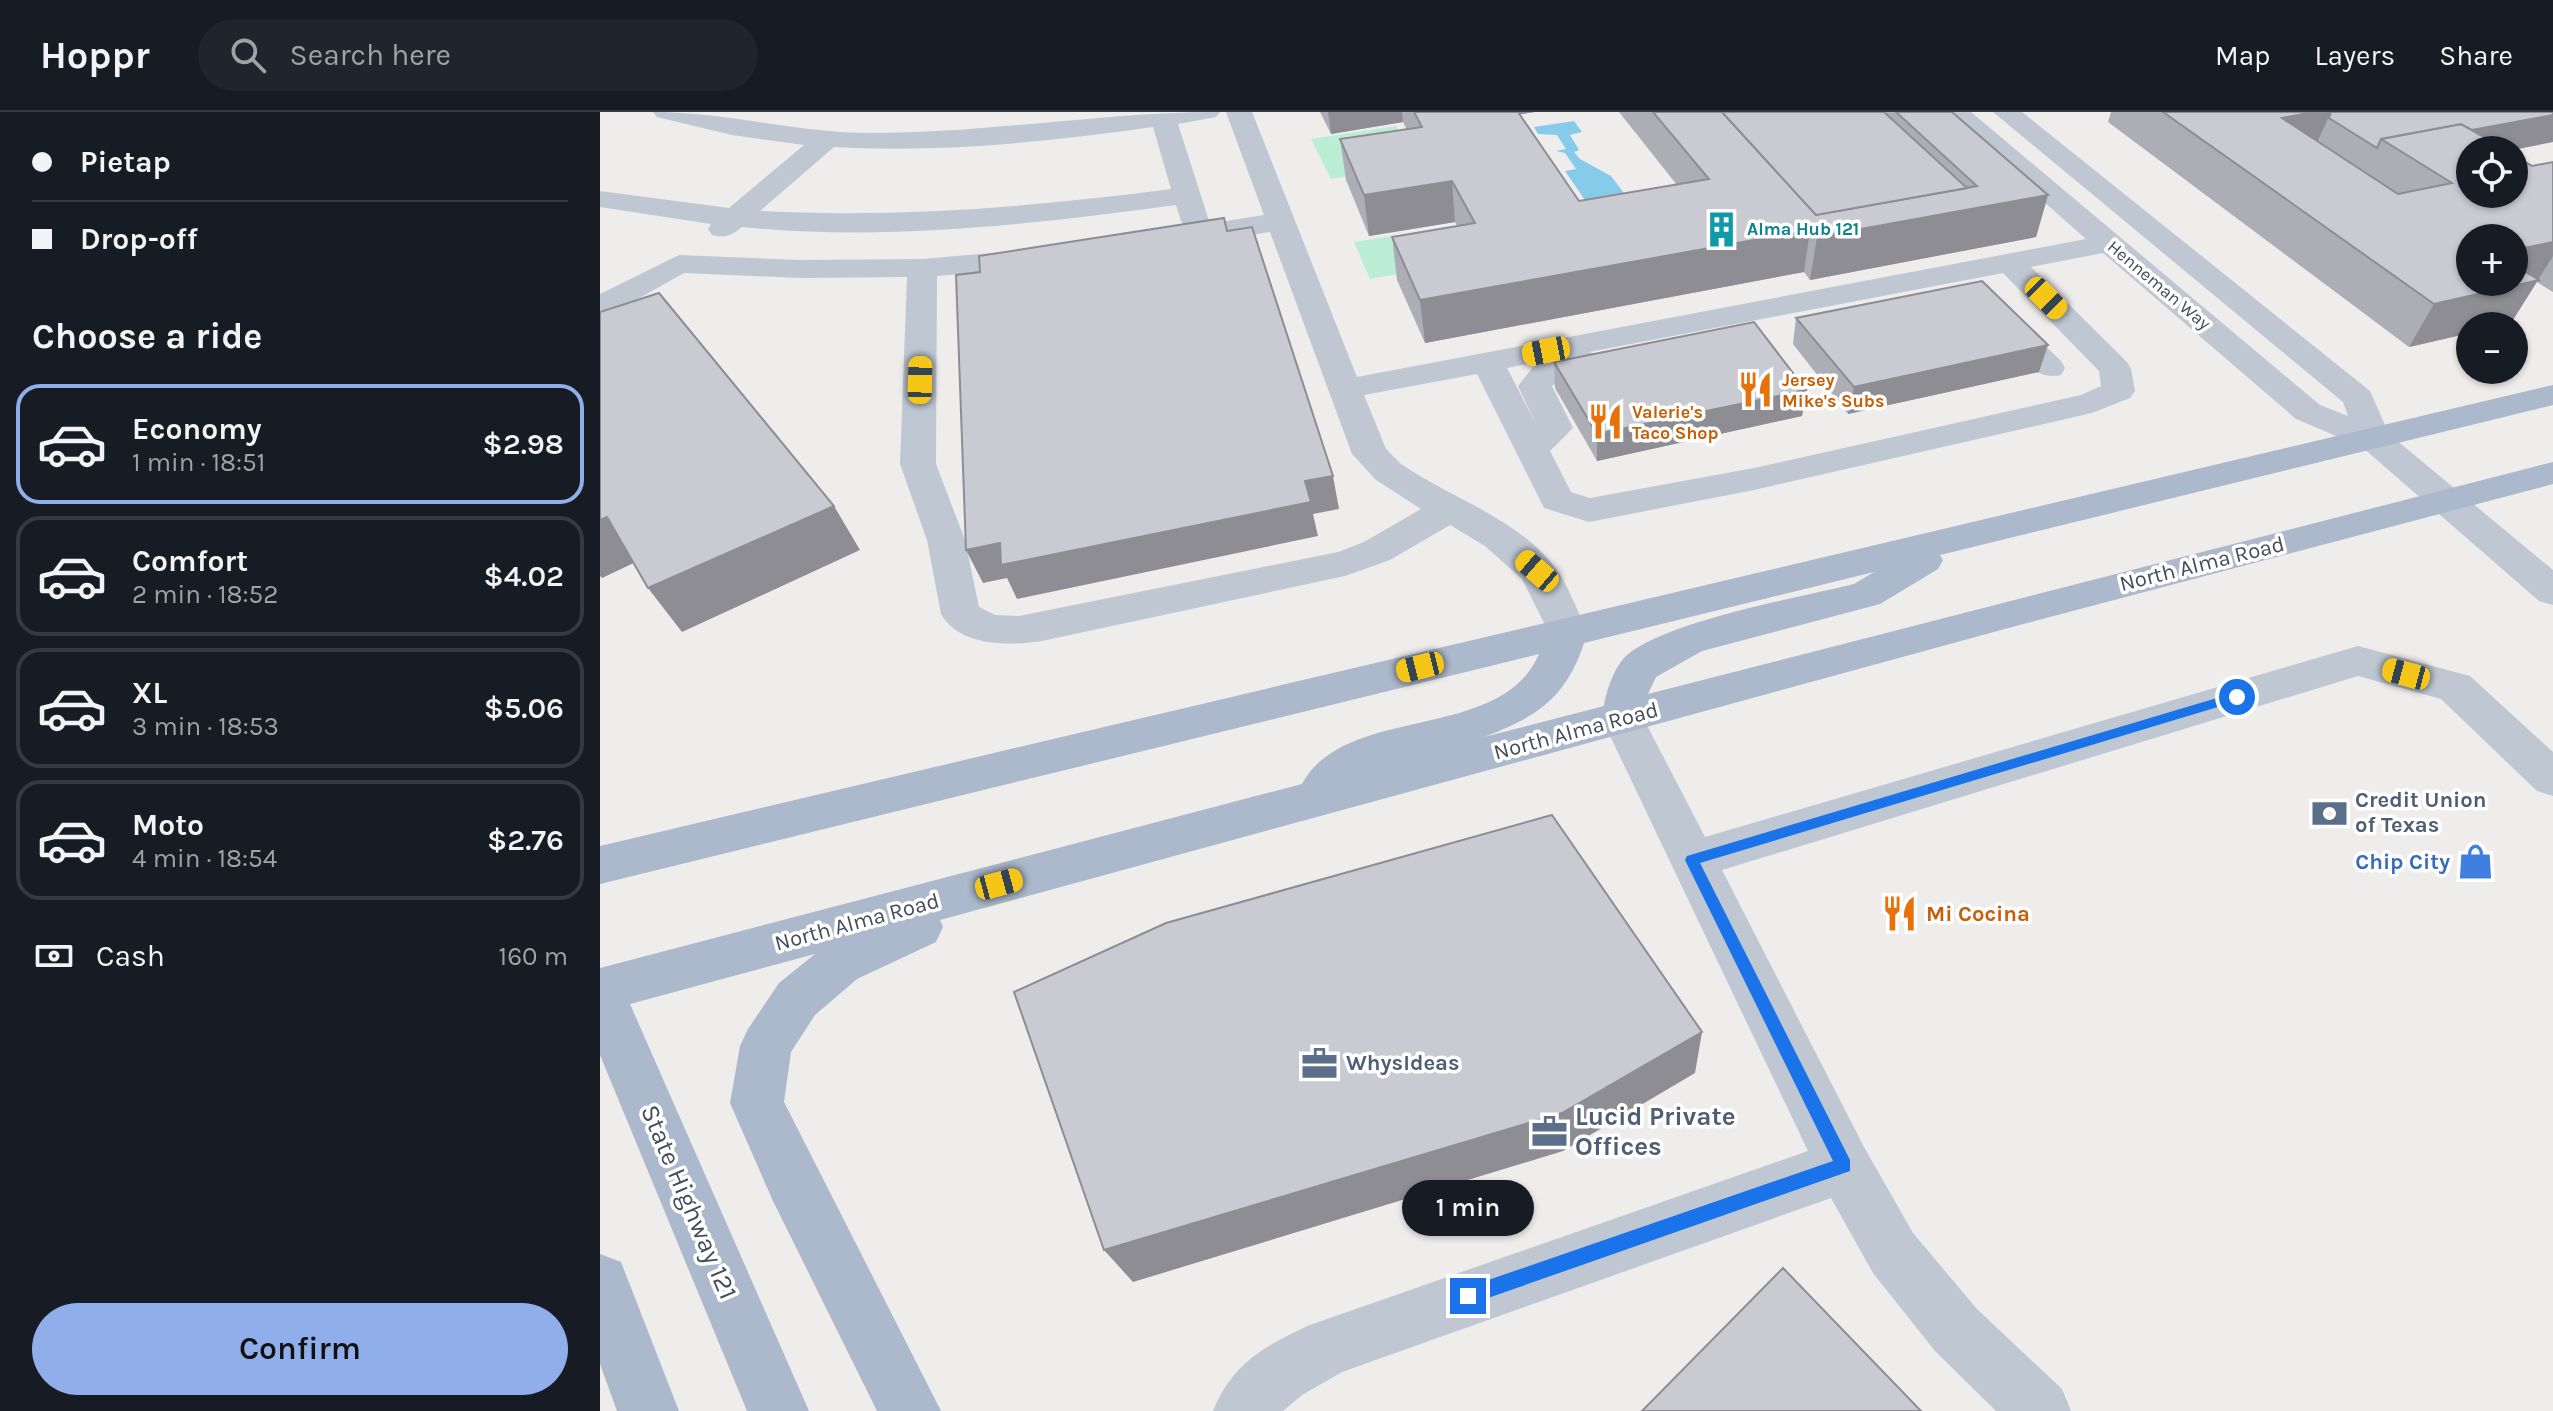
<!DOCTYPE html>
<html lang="en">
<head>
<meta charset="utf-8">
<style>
  :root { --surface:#171b24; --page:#20242c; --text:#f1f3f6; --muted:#9ea1a6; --line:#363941; --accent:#90aeea }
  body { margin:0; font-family:Karla,sans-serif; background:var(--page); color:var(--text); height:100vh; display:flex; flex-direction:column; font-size:30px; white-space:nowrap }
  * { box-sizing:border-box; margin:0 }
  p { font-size:26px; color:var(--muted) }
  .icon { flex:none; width:44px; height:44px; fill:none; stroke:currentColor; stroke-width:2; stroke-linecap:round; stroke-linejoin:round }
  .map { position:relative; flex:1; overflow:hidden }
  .side { display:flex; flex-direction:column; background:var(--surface); width:600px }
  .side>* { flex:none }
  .top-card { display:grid; align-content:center; height:176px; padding:0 32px; background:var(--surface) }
  .fabs { position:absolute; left:1856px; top:24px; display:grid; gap:16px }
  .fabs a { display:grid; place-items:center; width:72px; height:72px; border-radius:50%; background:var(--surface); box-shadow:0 2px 6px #0004; font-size:40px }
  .end { position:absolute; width:36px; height:36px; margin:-18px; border:10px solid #1a73e8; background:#fff; box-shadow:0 0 0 4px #fff }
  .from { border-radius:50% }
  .bubble { position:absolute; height:56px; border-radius:28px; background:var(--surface); box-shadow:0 2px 6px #0004; font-size:26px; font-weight:600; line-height:56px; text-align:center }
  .car { position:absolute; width:24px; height:48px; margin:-24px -12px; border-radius:10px; box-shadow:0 0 6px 2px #0007; background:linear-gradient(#f5c518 24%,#345 0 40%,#f5c518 0 76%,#345 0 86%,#f5c518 0) }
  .top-card b { display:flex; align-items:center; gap:28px; height:76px; font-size:30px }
  .top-card b+b { border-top:2px solid var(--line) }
  .top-card i { width:20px; height:20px; background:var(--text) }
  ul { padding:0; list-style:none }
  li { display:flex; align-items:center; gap:24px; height:120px; margin:0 16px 12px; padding:0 16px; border:4px solid var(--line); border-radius:24px }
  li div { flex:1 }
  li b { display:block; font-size:30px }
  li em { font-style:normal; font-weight:600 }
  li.on { border-color:var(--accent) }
  li>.icon { width:72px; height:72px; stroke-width:1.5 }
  h2 { padding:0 32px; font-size:36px; line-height:96px }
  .pay { display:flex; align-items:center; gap:20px; height:88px; padding:0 32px; font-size:30px }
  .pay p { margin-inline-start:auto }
  .button { display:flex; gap:16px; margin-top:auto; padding:16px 32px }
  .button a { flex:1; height:92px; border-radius:48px; background:var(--accent); color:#111; font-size:32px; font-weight:600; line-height:92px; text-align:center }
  header { display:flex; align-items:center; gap:48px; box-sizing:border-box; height:112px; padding:0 40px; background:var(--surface); border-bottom:2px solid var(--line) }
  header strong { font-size:38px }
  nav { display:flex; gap:44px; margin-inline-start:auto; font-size:28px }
  .search { width:560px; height:72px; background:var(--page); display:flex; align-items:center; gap:20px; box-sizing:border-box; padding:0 28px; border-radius:44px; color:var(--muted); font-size:30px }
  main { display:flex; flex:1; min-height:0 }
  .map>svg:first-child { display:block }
</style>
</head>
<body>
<header>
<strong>Hoppr</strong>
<div class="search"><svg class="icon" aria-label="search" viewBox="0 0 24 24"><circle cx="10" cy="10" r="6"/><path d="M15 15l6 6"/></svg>Search here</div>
<nav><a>Map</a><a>Layers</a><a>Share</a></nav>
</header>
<main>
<section class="side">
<div class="top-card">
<b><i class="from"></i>Pietap</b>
<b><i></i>Drop-off</b>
</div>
<h2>Choose a ride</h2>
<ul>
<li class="on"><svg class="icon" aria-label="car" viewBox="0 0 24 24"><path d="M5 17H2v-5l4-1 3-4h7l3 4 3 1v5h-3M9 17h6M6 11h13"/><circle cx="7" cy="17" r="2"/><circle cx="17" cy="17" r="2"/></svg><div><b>Economy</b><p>1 min · 18:51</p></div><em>$2.98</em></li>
<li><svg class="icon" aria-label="car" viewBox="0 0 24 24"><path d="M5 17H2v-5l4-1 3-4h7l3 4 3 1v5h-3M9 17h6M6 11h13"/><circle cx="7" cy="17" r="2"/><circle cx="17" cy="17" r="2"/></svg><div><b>Comfort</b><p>2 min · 18:52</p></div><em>$4.02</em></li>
<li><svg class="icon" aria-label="car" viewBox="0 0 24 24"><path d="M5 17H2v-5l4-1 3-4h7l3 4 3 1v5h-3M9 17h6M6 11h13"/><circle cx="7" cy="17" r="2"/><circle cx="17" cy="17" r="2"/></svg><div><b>XL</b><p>3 min · 18:53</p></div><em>$5.06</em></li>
<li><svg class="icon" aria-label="car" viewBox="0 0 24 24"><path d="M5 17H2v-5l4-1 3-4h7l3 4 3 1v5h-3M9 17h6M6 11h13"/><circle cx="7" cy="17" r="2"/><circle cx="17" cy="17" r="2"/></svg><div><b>Moto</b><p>4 min · 18:54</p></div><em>$2.76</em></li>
</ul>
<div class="pay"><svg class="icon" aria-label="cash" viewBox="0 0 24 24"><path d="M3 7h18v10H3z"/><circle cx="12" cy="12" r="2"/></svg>Cash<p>160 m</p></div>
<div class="button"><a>Confirm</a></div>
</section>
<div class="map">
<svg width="1953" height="1299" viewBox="0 0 1953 1299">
  <rect width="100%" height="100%" fill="#efecec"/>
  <!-- green -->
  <g fill="#baedd3">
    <path d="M796,14L817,53L731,67L711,27Z"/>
    <path d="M849,115L868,149L770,167L754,130Z"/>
  </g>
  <!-- water -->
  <path fill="#87cbea" d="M974,9L982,20L970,23L979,38L974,40L980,47L1011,64L1027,85L987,91L965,59L976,57L965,41L956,39L966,37L957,23L938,22L934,15Z"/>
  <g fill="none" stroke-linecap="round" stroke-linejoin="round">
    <!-- minor -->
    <g fill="#bfc7d2" fill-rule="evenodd">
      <path d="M53,0C127,0 198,21 272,21C389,21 504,0 620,0L616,5L578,12L609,109L607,112L664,103L626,0H652L757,265L1486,127L1342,0H1371L1720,293L1748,304L1743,290L1393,0H1422L1770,279L1789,322L1953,458V493L1939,489L1762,335L1696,307L1503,141L1431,155L1527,250L1531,257L1535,279L1530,286L1492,301L1154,378L989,410L944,396L877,262L764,283L786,337L801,352C849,385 911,404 950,449C967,469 976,496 987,519L981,529L967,533L953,529L922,467L885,434L850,413L790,448L745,464L442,529C409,534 360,535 341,502L327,428L300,352L307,165L200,166L84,161L11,202L0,204V182L79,143L200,148L322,147L438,137L449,140L453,146L449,152L438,155L337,164L336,352L365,428L379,495L395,503L419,504L738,440L764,430L821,397L776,368L752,342L670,120L570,136L560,133L555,127L560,121L587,116L581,109L576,93C433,112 286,130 142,115C131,124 125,126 112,123L108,117L111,112L0,95V79L129,96L204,33L132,23L57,5ZM553,15L571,77C434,95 298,106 160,99L234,35C341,41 447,30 553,15ZM1403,161L1499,259L1501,274L1481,283L1154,356L990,386L971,380L950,339L973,316L952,274L969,263L1000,257L1004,250L1000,243L989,240ZM953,247L933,255L918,274L937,314L907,256Z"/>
      <path d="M1400,199L1411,201L1461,249L1465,256L1461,263C1431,270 1408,234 1389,215L1384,208L1389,201Z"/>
      <path d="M1758,534L1870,564L1953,640V684L1937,679L1841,587L1758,564L1122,758L1264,1035L1313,1121L1377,1197L1462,1277L1471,1299H1396L1335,1239L1273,1161L1231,1086L742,1260L702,1283L683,1299H613C633,1251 662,1236 707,1214L1208,1039L1002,607L1008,596L1023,591L1038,596L1105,725Z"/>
    </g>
    <!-- major -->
    <g fill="#acb8cb" fill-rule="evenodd">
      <path d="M1953,273V293L1340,443L1343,448L1338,457L1280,492L1102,539L1056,565L1048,582L1953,350V372L1412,515L340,808L343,815L336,830L257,867L215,903L191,940L184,990L341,1299H277L173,1089L130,991L140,934L148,917L179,871L215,842L30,892L209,1299H147L0,943V856L702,672C745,591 901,631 939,542L0,772V734ZM1274,460L1254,472C1198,486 1066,509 1026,544C1015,554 1006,579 1004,594L884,625C937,605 966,586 984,531Z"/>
      <path d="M0,1142L21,1150L79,1299H17L0,1252Z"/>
    </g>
  </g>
  <!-- wall -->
  <g fill="#adaeb5">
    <path d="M720,0H935L919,2L979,89L1077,73L1019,0H1352L1448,83L1436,125L1210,168L1204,160L825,231L797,168L792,125L857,114L855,110L769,124L746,68L740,27L807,18L803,10L731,22Z"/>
    <path d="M1511,0H1953L1870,38L1932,54L1953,50V180L1937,170L1911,211L1899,214H1870V221L1809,235L1508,10Z"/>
    <path d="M1196,206L1439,260L1248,302L1193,232Z"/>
    <path d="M954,250L1206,278L1202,304L997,349L955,276Z"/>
  </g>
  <!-- shaded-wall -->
  <g fill="#8d8d93">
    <path d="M728,0H802L803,10L731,22Z"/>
    <path d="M896,0H935L896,6Z"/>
    <path d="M1714,0H1731L1714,37L1682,6Z"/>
    <path d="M1953,3V30L1913,38H1870L1792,33Z"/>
    <path d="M852,69L855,110L769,124L764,83Z"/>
    <path d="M1448,83L1436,125L1210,168L1217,125Z"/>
    <path d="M1210,118L1204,160L825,231L820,188Z"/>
    <path d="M1953,130V144L1911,211L1899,214H1870V221L1809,235L1834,192L1914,170V138Z"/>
    <path d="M1448,233L1439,260L1248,302L1254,275Z"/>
    <path d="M1206,278L1202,304L997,349V322Z"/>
    <path d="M733,364L739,397L713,402L718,424L417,487L407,466L383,471L366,438Z"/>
    <path d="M234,394L260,438L82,520L48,476Z"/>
    <path d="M7,405L40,448L2,466L0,464V408Z"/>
    <path d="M1102,920L1095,961L963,1039L533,1170L504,1138Z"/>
  </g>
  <!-- building -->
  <g fill="#c9cad2" stroke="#8d8d93" stroke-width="2">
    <path d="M814,0H918L979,89L1109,67L1053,0H1122L1216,103L1377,74L1296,0H1352L1448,83L1217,125L1210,118L820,188L792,125L875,111L852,69L764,83L740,27L822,15Z"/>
    <path d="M1122,0H1284L1367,76L1216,103Z"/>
    <path d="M1563,0H1714L1682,6L1798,82L1852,71L1781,27L1861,12L1906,38H1870V82H1914V43L1932,54L1953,50V130L1914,138V126H1870V170H1914V153L1939,168L1834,192Z"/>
    <path d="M1731,0H1953V3L1872,18L1861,12L1781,27L1777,36L1729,6Z"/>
    <path d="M624,106L627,119L652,115L733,364L705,369L711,390L401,453L400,431L366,438L356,163L380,160L379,144Z"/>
    <path d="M1382,169L1448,233L1254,275L1196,206Z"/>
    <path d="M59,181L234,394L48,476L7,405L0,408V200Z"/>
    <path d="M1154,210L1206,278L997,322L954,250Z"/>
    <path d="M952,703L1102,920L962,1001L504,1138L414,880L566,811Z"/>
    <path d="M1183,1156L1321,1299H1042Z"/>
  </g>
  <!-- route -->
  <path fill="#1a73e8" d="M1637,580L1643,585L1641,588L1100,751L1250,1048V1059L868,1193L862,1190L859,1184L862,1178L868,1175L1233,1049L1085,748L1087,744Z"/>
  <!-- icons -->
  <defs>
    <symbol id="building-bare" viewBox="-9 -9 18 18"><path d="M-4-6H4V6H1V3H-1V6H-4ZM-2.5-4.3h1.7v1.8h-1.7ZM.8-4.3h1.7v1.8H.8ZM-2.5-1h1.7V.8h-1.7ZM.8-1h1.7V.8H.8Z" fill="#0f9aa8" stroke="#fff" stroke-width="2.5" paint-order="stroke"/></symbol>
    <symbol id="restaurant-bare" viewBox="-9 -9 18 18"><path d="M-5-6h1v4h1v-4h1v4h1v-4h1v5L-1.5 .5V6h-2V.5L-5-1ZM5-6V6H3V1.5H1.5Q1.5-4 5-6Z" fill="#e8710a" stroke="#fff" stroke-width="2.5" paint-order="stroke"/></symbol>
    <symbol id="bank-bare" viewBox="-9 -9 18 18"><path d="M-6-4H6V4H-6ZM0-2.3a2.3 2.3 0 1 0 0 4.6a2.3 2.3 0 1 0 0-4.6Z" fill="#5c6f8a" stroke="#fff" stroke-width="2.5" paint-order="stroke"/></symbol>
    <symbol id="shop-bare" viewBox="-9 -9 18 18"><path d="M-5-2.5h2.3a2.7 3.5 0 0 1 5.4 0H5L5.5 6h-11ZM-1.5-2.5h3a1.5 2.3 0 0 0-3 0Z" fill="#3f7fe0" stroke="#fff" stroke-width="2.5" paint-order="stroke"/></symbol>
    <symbol id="office-bare" viewBox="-9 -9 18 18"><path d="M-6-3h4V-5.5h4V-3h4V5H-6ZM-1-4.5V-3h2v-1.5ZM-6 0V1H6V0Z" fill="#5c6f8a" stroke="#fff" stroke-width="2.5" paint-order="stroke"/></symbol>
  </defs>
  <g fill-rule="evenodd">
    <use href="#building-bare" x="1096" y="92" width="51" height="51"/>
    <use href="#restaurant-bare" x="1130" y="252" width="51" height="51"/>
    <use href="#restaurant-bare" x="980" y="284" width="51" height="51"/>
    <use href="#bank-bare" x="1704" y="676" width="51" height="51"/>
    <use href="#shop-bare" x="1850" y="724" width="51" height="51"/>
    <use href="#restaurant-bare" x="1274" y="776" width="51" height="51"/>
    <use href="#office-bare" x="694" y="926" width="51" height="51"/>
    <use href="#office-bare" x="924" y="994" width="51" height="51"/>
  </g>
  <g text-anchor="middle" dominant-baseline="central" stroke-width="7" stroke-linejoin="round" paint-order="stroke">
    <!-- far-culture labels -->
    <g font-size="18" font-weight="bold" fill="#0d838f" stroke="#fff" text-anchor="start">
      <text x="1147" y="117">Alma Hub 121</text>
    </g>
    <!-- far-street labels -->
    <g font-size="18" fill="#454d59" stroke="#fff">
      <text transform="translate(1559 173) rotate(40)">Henneman Way</text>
    </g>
    <!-- far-food labels -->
    <g font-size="18" font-weight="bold" fill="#c56008" stroke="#fff" text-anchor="start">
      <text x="1182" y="268">Jersey<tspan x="1182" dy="21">Mike's Subs</tspan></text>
      <text x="1032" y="300">Valerie's<tspan x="1032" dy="21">Taco Shop</tspan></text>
    </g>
    <!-- street labels -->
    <g font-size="22" fill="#454d59" stroke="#fff">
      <text transform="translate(1602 452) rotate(-14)">North Alma Road</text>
      <text transform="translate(976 619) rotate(-15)">North Alma Road</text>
      <text transform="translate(257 810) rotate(-15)">North Alma Road</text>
    </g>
    <!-- service labels -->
    <g font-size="22" font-weight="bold" fill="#4e5e75" stroke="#fff" text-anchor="start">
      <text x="1755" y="688">Credit Union<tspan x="1755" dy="25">of Texas</tspan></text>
      <text x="746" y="951">WhysIdeas</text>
    </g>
    <!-- shop labels -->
    <g font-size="22" font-weight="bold" fill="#366cbe" stroke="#fff" text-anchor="end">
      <text x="1850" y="750">Chip City</text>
    </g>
    <!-- food labels -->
    <g font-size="22" font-weight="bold" fill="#c56008" stroke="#fff" text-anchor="start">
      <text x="1326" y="802">Mi Cocina</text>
    </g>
    <!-- near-service labels -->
    <g font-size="26" font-weight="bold" fill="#4e5e75" stroke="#fff" text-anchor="start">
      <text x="975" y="1004">Lucid Private<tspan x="975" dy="30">Offices</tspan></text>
    </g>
    <!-- near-street labels -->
    <g font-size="26" fill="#454d59" stroke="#fff">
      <text transform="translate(89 1090) rotate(67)">State Highway 121</text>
    </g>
  </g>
</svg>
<div class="fabs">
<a><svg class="icon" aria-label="locate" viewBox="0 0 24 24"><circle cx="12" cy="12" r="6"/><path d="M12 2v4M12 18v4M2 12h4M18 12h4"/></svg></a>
<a>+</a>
<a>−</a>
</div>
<i class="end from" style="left:1637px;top:585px"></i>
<i class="end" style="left:868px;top:1184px"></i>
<div class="bubble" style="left:802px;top:1068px;width:132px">1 min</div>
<i class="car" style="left:1446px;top:186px;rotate:135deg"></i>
<i class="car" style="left:946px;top:239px;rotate:259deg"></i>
<i class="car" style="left:320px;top:268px;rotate:1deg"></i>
<i class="car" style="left:937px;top:459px;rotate:311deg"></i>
<i class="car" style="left:820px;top:555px;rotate:256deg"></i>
<i class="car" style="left:1806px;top:562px;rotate:285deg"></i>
<i class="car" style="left:399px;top:772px;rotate:75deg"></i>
</div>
</main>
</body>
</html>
